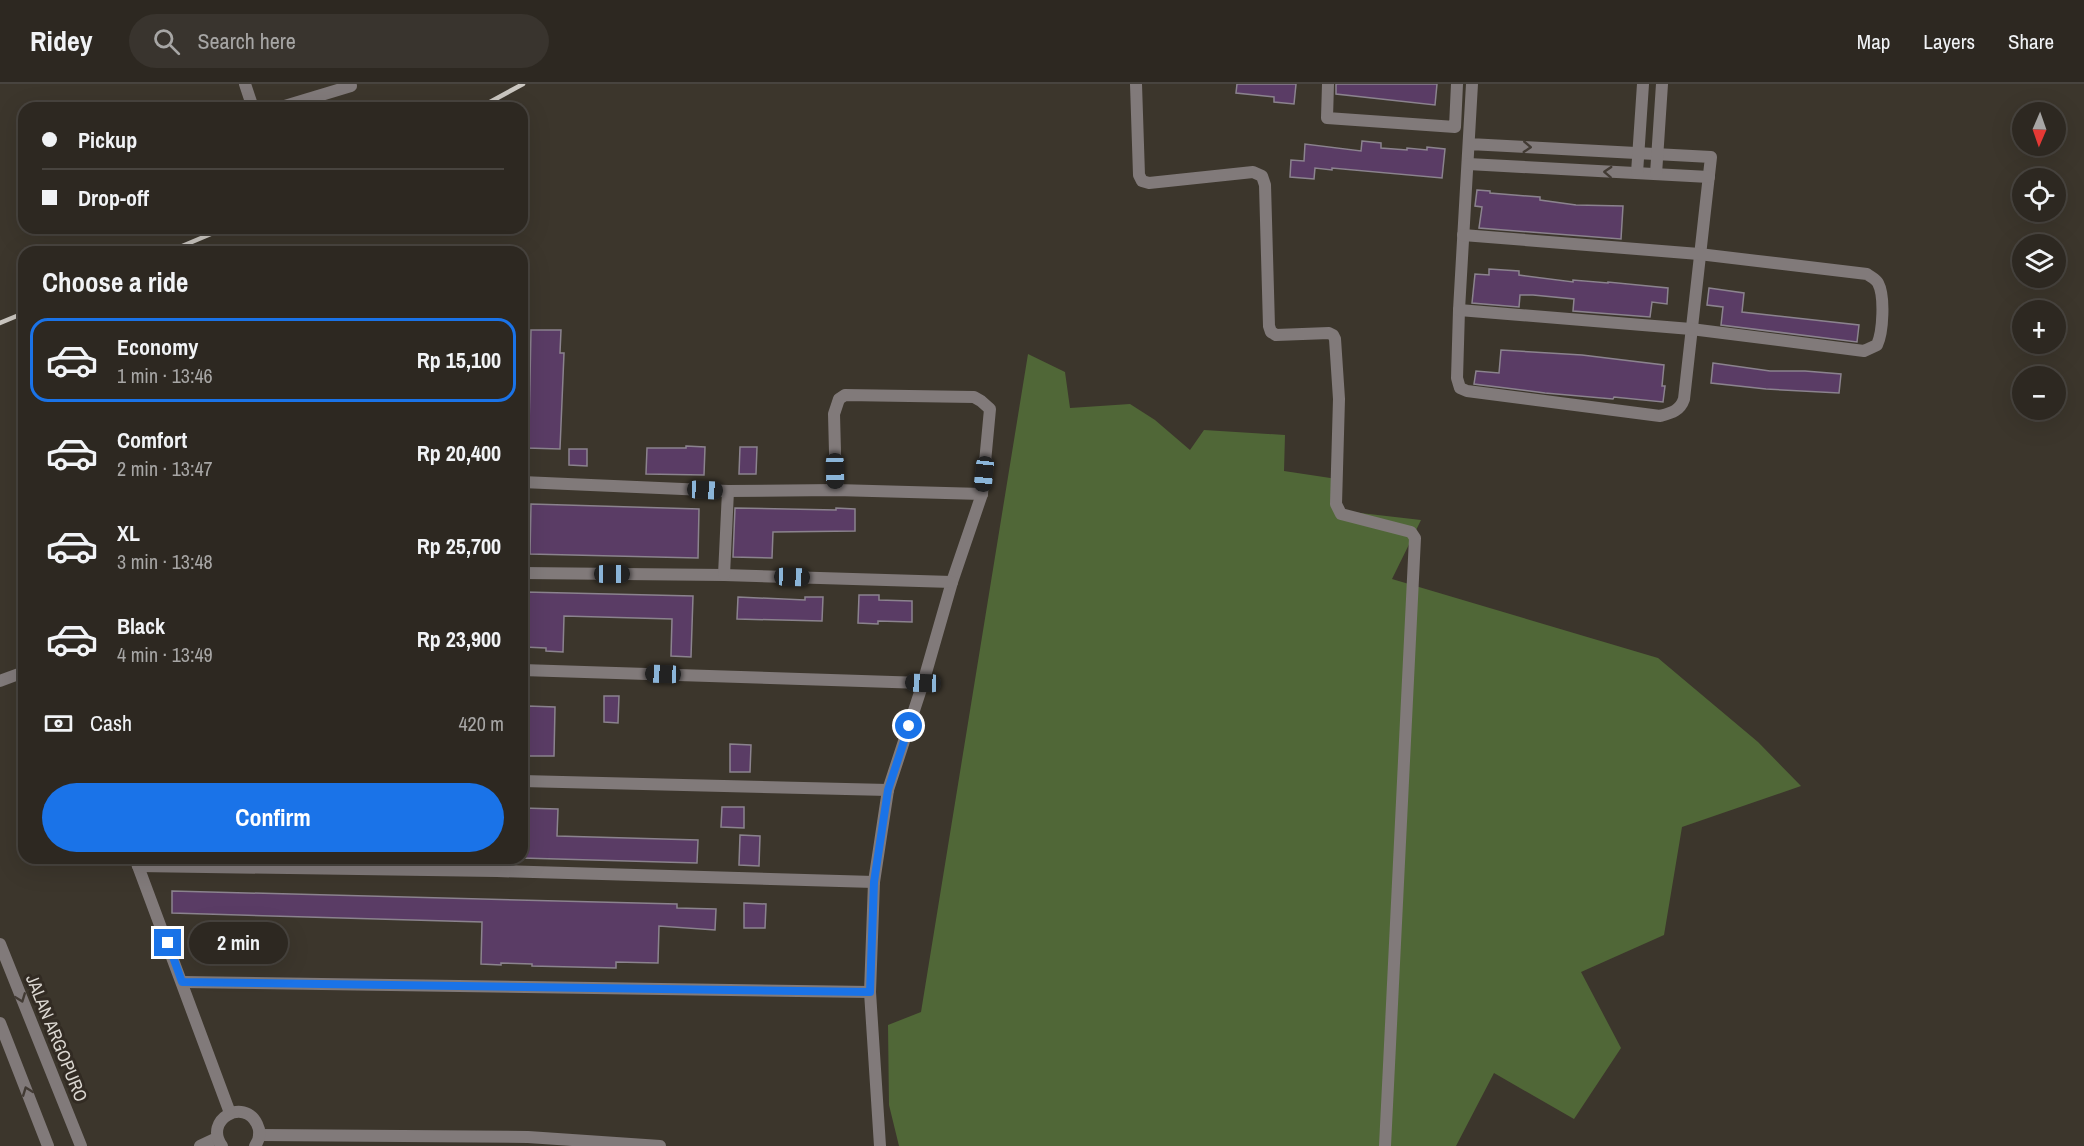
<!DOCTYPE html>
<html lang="en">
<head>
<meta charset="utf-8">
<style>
  :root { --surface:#2d2821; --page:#39342e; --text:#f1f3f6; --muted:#a7a6a5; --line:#48443f; --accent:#1a73e8 }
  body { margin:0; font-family:"Archivo Narrow",sans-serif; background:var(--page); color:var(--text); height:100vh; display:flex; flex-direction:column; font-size:22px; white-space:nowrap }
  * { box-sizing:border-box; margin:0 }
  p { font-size:20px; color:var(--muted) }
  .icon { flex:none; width:33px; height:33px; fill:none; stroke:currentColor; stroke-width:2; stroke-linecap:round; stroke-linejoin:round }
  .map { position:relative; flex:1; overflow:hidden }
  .panel { position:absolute; left:18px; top:162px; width:510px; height:618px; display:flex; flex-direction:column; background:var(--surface); border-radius:18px; box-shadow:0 6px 24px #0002,0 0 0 2px var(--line) }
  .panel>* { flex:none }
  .hud { position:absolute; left:18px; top:18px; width:510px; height:132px; border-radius:18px; box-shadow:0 6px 24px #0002,0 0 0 2px var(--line); display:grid; align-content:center; height:132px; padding:0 24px; background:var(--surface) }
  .needle { width:39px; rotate:182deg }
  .fabs { position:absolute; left:2012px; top:18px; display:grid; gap:12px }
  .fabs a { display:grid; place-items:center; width:54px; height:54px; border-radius:50%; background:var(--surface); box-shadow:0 6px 24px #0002,0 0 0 2px var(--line); font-size:30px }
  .end { position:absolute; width:27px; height:27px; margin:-14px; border:8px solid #1a73e8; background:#fff; box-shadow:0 0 0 3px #fff }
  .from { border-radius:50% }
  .bubble { position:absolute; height:42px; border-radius:21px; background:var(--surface); box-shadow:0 6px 24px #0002,0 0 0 2px var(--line); font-size:20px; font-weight:800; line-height:42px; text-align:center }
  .car { position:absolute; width:18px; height:36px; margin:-18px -9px; border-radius:8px; box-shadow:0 0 4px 2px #0007; background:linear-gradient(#222 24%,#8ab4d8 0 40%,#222 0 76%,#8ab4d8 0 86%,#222 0) }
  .hud b { display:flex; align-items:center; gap:21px; height:57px; font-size:22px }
  .hud b+b { border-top:2px solid var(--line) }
  .hud i { width:15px; height:15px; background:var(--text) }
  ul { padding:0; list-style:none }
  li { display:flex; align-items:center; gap:18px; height:84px; margin:0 12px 9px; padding:0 12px; border:3px solid transparent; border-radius:18px }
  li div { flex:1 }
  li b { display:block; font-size:22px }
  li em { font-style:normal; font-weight:800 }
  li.on { border-color:var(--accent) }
  li>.icon { width:54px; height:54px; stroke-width:1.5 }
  h2 { padding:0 24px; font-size:27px; line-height:72px }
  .pay { display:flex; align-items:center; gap:15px; height:66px; padding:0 24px; font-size:22px }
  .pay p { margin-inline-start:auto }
  .action { display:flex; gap:12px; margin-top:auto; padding:12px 24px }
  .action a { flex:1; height:69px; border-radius:36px; background:var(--accent); color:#fff; font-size:24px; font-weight:800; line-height:69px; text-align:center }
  header { display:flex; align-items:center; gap:36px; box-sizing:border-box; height:84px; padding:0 30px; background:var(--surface); border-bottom:2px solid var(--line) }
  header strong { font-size:28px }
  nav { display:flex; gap:33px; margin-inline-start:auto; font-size:21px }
  .search { width:420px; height:54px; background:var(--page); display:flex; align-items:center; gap:15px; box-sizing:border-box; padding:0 21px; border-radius:33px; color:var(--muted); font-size:22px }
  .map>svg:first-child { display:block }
</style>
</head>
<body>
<header>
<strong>Ridey</strong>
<div class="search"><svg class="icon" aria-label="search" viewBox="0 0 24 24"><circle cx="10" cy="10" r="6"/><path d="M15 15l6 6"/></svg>Search here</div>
<nav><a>Map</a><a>Layers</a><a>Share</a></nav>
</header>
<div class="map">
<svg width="2084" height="1062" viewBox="0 0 2084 1062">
  <rect width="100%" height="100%" fill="#3c362c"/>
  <!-- forest -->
  <path fill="#506737" d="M1028,270L1065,288L1070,324L1130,320L1155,336L1190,366L1204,346L1285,351L1284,387L1337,395L1343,427L1421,436L1392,495L1658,574L1758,658L1801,702L1682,743L1664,851L1581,888L1621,964L1574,1035L1494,989L1456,1062H899L889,1021L888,941L921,928Z"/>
  <!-- building -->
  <g fill="#5a3c65" stroke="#8b838e" stroke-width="1.5">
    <path d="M1237,0H1296L1294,20L1274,18V13L1236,9Z"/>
    <path d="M1336,0H1437L1435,21L1336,10Z"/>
    <path d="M1362,57L1381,59V64L1407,66V64L1427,66V63L1445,65L1442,94L1332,84V86L1315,84L1314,95L1290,93L1291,76L1304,77L1305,60L1361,67Z"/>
    <path d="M1477,106L1490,107V109L1540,113V116L1576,121L1623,122L1621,155L1479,144L1482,123L1475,122Z"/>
    <path d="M1489,185L1519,187V191L1573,198V196L1608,199V198L1668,204L1667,220L1652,218L1650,233L1573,227L1574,215L1533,211H1520L1519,223L1472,219L1475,190L1489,191Z"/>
    <path d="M1709,204L1744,209L1742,228L1859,241L1857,258L1721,241L1723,223L1707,221Z"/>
    <path d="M531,246H561L560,269H564L560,365L527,364V344H529Z"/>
    <path d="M1501,266L1582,271L1664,281L1662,302H1665L1663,318L1614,313L1613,315L1545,309L1474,300L1476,287L1499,289Z"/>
    <path d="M1713,279L1770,287H1805L1841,290L1839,309L1766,305L1711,299Z"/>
    <path d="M686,362L705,363L704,391L646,390L647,364H686Z"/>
    <path d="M740,363H757L756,390H739Z"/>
    <path d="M569,365H587V382L569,381Z"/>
    <path d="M531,420L699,425L698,474L530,470Z"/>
    <path d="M735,424L836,426V424L855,425V447L773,448L772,474L733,473Z"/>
    <path d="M525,508L693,512L691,573L671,572L672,535L564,532L563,568L546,567V564L524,563Z"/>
    <path d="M859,511H879V516L912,517V538L878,537V540L858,539Z"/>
    <path d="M738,513L805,516V513H823L822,537L737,535Z"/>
    <path d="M604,612H619L618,639L604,638Z"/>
    <path d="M528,622L555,623L554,672H526Z"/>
    <path d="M730,660L751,661L750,688H730Z"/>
    <path d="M722,723H744V744L721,743Z"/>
    <path d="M522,724L558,725L557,752L698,756L697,779L522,774Z"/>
    <path d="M740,751L760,752L759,782L739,781Z"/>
    <path d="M172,807L677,820V824L716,825L715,846L659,842L658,879L616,878V884L532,882V880L501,879V881L481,880L482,838L172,829Z"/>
    <path d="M744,819L766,820L765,844H744Z"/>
  </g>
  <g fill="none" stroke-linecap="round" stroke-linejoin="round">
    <!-- street -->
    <g stroke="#817a7a" stroke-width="12">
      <path d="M245,0L253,24"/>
      <path d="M1136,0L1139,91L1142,97L1149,99L1253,88L1262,92L1265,101L1269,242L1271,248L1276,251L1329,249L1333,251L1335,255L1339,315L1336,420L1341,430L1411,448L1415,454L1385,1062"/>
      <path d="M1328,0L1327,34L1455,43L1457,0"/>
      <path d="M278,24L351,2"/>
      <path d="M1469,60L1711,73L1684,315C1680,327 1671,329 1660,332L1467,307L1460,304L1457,294L1459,226L1472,0"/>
      <path d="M1468,80L1709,93"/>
      <path d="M1637,89L1643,0"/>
      <path d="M1656,90L1662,0"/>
      <path d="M1459,226L1691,245L1864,267L1877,261C1883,248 1885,212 1878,199C1876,195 1871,193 1867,190L1699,170L1463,151"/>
      <path d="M522,398L728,407L836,406L982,410"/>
      <path d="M836,406L834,330L839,315L845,311L974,313L981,317L990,325L982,410L952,498L923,599L888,706L874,798L870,908L880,1062"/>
      <path d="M522,489L724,491L952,498"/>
      <path d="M724,491L728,407"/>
      <path d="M522,586L923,599"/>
      <path d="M0,597L24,588"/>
      <path d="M522,697L888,706"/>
      <path d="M135,774L230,1029"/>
      <path d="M138,782L497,787L874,798"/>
      <path d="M0,860L81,1062"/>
      <path d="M182,898L870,908"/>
      <path d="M0,939L48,1062"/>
      <path d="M259,1051L528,1053L660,1062"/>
      <path d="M200,1062L217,1054"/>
      <path d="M222,1062C203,1036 244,1013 257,1040C261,1048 260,1055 255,1062"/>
    </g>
    <!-- rail -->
    <g stroke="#cbc7c1" stroke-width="4.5">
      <path d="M479,24L523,0"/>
      <path d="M168,168L225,144"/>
      <path d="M0,239L24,229"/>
    </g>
  </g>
  <!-- one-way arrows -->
  <defs><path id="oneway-chevron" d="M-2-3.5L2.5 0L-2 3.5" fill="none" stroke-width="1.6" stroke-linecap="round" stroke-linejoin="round" transform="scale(1.5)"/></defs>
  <g stroke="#423b34">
    <use href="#oneway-chevron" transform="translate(1527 63) rotate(3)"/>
    <use href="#oneway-chevron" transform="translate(1608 88) rotate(-177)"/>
    <use href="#oneway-chevron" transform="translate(21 914) rotate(69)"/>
    <use href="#oneway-chevron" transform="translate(27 1007) rotate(-111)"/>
  </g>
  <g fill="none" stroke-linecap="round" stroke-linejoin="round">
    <!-- route -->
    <path stroke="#1a73e8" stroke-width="8" d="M168,859L182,898L870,908L874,798L888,706L909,642"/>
  </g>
  <g text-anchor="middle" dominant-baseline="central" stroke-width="6" stroke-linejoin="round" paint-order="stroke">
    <!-- street labels -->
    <g font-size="18" fill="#dcd8d2" stroke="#322b23">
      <text transform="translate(57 954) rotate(68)">JALAN ARGOPURO</text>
    </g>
  </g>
</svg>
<div class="fabs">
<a><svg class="needle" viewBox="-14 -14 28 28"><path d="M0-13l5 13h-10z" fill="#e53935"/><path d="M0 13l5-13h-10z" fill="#a7a6a5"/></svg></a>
<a><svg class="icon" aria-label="locate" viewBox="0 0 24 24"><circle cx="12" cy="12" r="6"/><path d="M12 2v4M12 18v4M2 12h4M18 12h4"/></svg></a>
<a><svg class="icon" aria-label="layers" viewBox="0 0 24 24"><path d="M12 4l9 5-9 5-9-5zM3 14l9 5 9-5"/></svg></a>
<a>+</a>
<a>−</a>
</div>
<i class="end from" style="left:909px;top:642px"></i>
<i class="end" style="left:168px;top:859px"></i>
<div class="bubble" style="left:189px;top:838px;width:99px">2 min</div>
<i class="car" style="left:835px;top:387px;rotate:179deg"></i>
<i class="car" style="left:984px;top:390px;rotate:186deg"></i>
<i class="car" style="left:705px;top:406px;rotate:93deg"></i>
<i class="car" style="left:612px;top:490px;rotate:90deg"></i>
<i class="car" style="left:792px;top:493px;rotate:92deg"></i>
<i class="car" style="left:663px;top:590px;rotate:272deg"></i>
<i class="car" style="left:923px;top:599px;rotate:272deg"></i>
<div class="hud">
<b><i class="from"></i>Pickup</b>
<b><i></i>Drop-off</b>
</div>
<section class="panel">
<h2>Choose a ride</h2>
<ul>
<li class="on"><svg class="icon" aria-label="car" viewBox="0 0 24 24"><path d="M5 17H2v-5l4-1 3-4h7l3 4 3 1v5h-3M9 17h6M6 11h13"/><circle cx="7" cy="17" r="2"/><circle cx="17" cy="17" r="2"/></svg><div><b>Economy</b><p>1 min · 13:46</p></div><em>Rp 15,100</em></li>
<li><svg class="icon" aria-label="car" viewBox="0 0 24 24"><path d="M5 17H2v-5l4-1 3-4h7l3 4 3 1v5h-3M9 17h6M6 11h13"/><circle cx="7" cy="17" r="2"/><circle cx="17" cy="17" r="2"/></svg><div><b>Comfort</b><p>2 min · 13:47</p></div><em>Rp 20,400</em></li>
<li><svg class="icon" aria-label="car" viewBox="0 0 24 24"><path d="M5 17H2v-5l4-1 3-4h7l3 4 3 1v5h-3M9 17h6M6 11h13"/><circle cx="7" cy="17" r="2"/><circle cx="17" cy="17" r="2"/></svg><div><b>XL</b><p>3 min · 13:48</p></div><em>Rp 25,700</em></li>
<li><svg class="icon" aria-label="car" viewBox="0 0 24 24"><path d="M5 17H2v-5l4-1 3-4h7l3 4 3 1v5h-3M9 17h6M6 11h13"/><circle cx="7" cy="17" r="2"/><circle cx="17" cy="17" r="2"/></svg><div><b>Black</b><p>4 min · 13:49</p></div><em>Rp 23,900</em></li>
</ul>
<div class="pay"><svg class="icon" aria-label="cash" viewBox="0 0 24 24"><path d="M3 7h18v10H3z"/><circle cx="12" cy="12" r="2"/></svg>Cash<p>420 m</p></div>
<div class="action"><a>Confirm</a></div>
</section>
</div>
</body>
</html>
